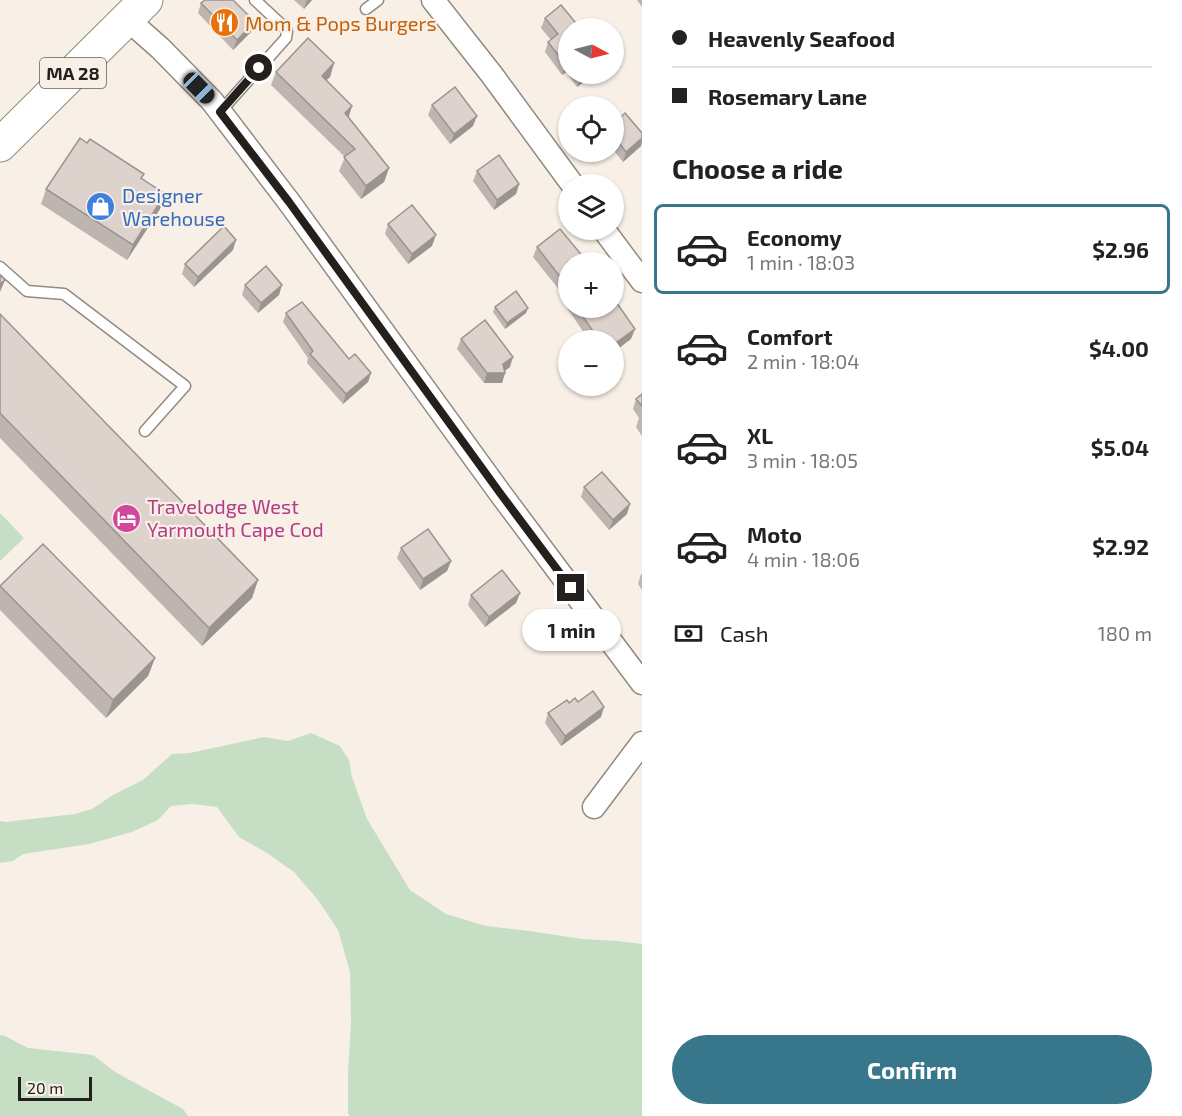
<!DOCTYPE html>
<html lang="en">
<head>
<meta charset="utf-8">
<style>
  :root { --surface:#fff; --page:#f2f2f2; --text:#222; --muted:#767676; --line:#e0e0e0; --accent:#37768b }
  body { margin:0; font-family:"Exo 2",sans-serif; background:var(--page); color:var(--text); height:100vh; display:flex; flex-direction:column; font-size:22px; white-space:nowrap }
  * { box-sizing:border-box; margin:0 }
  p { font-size:20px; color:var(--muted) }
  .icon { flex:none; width:33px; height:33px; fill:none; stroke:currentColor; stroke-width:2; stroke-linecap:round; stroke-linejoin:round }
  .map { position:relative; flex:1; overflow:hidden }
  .sheet { display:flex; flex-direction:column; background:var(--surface); width:540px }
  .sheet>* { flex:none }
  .banner { display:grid; align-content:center; height:132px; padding:0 30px; background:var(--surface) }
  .needle { width:39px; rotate:97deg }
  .buttons { position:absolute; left:558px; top:18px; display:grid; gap:12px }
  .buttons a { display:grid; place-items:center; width:66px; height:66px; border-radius:50%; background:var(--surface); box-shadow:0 2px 4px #0004; font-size:30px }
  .scale { position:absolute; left:18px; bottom:15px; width:74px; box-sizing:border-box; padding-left:6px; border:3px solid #23201d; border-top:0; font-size:16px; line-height:21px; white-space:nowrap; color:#23201d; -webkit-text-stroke:4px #f8f0e7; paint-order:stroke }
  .end { position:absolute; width:27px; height:27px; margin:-14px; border:8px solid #23201d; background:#fff; box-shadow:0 0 0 3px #fff }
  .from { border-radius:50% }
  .bubble { position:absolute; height:42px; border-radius:21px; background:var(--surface); box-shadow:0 2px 4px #0004; font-size:20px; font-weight:700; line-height:42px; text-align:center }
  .car { position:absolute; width:18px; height:36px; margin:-18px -9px; border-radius:8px; box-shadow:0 0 4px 2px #0007; background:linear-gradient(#222 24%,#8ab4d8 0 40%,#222 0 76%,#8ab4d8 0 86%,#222 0) }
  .banner b { display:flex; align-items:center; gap:21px; height:57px; font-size:22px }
  .banner b+b { border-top:2px solid var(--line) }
  .banner i { width:15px; height:15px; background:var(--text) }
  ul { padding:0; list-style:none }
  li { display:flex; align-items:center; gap:18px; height:90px; margin:0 12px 9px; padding:0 18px; border:3px solid transparent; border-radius:9px }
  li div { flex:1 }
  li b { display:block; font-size:22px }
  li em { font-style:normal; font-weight:700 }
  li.selected { border-color:var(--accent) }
  li>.icon { width:54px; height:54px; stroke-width:1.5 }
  h2 { padding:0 30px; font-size:27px; line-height:72px }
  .pay { display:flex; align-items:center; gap:15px; height:66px; padding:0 30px; font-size:22px }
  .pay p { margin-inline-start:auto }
  .cta { display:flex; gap:12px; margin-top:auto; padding:12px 30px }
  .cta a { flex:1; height:69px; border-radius:36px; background:var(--accent); color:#fff; font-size:24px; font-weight:700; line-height:69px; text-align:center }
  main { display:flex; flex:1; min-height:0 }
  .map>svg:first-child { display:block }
</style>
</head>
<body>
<main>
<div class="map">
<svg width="642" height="1116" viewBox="0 0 642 1116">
  <rect width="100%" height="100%" fill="#f8f0e7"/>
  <!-- green -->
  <g fill="#c6dec3">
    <path d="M0,513L24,538L0,561Z"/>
    <path d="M311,733L340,746L349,760L352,777L367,819L410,890L446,914L486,926L529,931L582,939L617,941L642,944V1116H350L348,1113V1071L351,1024L350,972L338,930L318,900L294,872L267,853L239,837L217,807L192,804L171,806L158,820L132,832L89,844L23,854L13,861L0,863V821L5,822L75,814L92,809L113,795L143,780L172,754L190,753L264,737L288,741Z"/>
    <path d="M0,1035L5,1036L28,1048L93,1055L115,1072L183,1109L188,1116H0Z"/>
  </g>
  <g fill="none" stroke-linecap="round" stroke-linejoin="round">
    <defs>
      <g id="service">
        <path d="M366,9L378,0"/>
        <path d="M220,112L286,38L287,32L285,28L255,0"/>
        <path d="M0,267L27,291L64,294L185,386L145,431"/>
      </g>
      <g id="minor">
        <path d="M433,0L492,75L572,184"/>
        <path d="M127,19L160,48L212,101L289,202L500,493L642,683"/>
        <path d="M604,230L642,281"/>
        <path d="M594,807L642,743"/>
      </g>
      <path id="primary" d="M0,145L146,0"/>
    </defs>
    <!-- service casing -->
    <use href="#service" stroke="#918a81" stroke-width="13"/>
    <!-- minor casing -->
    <use href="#minor" stroke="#918a81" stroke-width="25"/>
    <!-- primary casing -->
    <use href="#primary" stroke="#918a81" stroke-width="35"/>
    <!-- service -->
    <use href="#service" stroke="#fff" stroke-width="10"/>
    <!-- minor -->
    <use href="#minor" stroke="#fff" stroke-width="22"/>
    <!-- primary -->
    <use href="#primary" stroke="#fff" stroke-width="33"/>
  </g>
  <!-- wall -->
  <g fill="#bfb5b0">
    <path d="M294,0H312L304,9Z"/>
    <path d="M637,0H642V7Z"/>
    <path d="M201,3L251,32L233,50L198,13Z"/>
    <path d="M545,18L568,28V74H594L593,75L577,87L566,72L562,75L545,52L548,42L551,40L541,28Z"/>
    <path d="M334,63L330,77L326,80L352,106L348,117L389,168L384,182L361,199L339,171L345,157L271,85L276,72Z"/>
    <path d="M432,105L473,126L450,144L428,115Z"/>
    <path d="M614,124L642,133V143L641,146L623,162L614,151Z"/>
    <path d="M87,143L165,194L160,209L127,260L41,204L46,189Z"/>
    <path d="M477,171L519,184L516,194L494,210L473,181Z"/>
    <path d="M388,224L432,246L408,264L385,234Z"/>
    <path d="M537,247L568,262V301L533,257Z"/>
    <path d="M233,250L194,287L182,274L185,264Z"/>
    <path d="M245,285L279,295L258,313L242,295Z"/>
    <path d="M568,305V308H614L631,339L589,340L567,308Z"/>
    <path d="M495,307L526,313L505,329L493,312Z"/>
    <path d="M286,313L349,359L371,373L368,382L343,404L307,363L308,358L283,322Z"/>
    <path d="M0,314L258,580L252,598L202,646L0,438Z"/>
    <path d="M461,339L510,367L505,371V373L502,383H484L457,349Z"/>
    <path d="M642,394V436L636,427L639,418L633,409L636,399Z"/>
    <path d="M584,487L627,514L609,530L581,497Z"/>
    <path d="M401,548L451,561L447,571L420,590L397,558Z"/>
    <path d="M641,574H642V590L638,584Z"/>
    <path d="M0,586L155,658L148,676L106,718L0,610Z"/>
    <path d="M520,593L516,603L485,627L468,605L471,595Z"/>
    <path d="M578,702L601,717L561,746L545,723L548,713L569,703Z"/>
  </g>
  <!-- shaded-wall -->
  <g fill="#9b9390">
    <path d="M307,0H312L304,9Z"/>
    <path d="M255,22L251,32L233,50L237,40Z"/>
    <path d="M334,63L330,77L317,89L322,76Z"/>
    <path d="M568,63L566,72L562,75L566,65Z"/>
    <path d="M585,74H594L593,75L577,87L581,77Z"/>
    <path d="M352,106L348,119L345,113Z"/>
    <path d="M477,116L473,126L450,144L454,134Z"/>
    <path d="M642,138L641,146L623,162L626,152Z"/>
    <path d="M389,168L384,182L361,199L366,186Z"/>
    <path d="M519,184L516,194L494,210L497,200Z"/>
    <path d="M165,194L160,209L127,260L133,245Z"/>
    <path d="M436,235L432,246L408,264L412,254Z"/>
    <path d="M236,240L233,250L194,287L198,277Z"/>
    <path d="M5,280L0,292V284Z"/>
    <path d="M282,285L279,295L258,313L261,303Z"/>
    <path d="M528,308L526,313L505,329L507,323Z"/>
    <path d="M635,329L631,339L614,352V344Z"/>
    <path d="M513,357L510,367L501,373H505L502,383H484L487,373L503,364Z"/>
    <path d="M371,373L368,382L343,404L346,394Z"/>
    <path d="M630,504L627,514L609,530L613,520Z"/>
    <path d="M451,561L447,571L420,590L423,579Z"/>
    <path d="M258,580L252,598L202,646L209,628Z"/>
    <path d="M520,593L516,603L485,627L489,617Z"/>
    <path d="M155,658L148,676L106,718L113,700Z"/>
    <path d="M604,707L601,717L561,746L565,736Z"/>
  </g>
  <!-- building -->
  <g fill="#ded2cd" stroke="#9b9390" stroke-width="1.5">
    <path d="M205,0H233L255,22L237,40L201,3Z"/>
    <path d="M561,5L580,28H568V63L566,65L548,42L558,34L545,18Z"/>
    <path d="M308,38L334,63L322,76L352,106L345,113L389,168L366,186L344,157L355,149L276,72Z"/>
    <path d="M578,74H585L581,77Z"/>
    <path d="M455,87L477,116L454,134L432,105Z"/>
    <path d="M625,113L642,133V138L626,152L614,136V124Z"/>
    <path d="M80,138L87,143L90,139L144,174L141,178L165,194L133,245L46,189Z"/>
    <path d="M499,155L519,184L497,200L477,171Z"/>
    <path d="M412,205L436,235L412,254L388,224Z"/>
    <path d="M224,226L236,240L198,277L185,264Z"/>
    <path d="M560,229L584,258L579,262H568V287L537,247Z"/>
    <path d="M266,266L282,285L261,303L245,285Z"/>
    <path d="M0,275L5,280L0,284Z"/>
    <path d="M516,291L528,308L507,323L495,307Z"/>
    <path d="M614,299L635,329L614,344V340H607L606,339L604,340H599L577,308H614Z"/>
    <path d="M302,302L349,359L355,354L371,373L346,394L310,354L313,351L286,313Z"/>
    <path d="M0,314L258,580L209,628L0,413Z"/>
    <path d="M485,320L513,357L503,364L505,373H487L461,339Z"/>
    <path d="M642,394V406L636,399Z"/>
    <path d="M602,472L630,504L613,520L584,487Z"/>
    <path d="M428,529L451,561L423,579L401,548Z"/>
    <path d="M43,544L155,658L113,700L0,586Z"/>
    <path d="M502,570L520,593L489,617L471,595Z"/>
    <path d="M593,691L604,707L565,736L548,713L567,700L569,703L575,698L578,702Z"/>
  </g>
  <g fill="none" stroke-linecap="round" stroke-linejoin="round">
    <!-- route -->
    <path stroke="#23201d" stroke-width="8" d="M259,68L220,112L289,202L500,493L571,588"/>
  </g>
  <!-- icons -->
  <defs>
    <symbol id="restaurant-disc" viewBox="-11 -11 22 22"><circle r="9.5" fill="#e8710a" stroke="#f8f0e7"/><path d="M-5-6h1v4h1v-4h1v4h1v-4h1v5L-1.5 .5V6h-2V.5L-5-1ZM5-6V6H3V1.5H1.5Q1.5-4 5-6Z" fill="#fff"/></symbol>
    <symbol id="shop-disc" viewBox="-11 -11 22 22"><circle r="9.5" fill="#3f7fe0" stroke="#f8f0e7"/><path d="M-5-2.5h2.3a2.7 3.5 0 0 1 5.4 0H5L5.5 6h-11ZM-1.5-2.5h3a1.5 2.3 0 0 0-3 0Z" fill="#fff"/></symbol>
    <symbol id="hotel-disc" viewBox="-11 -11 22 22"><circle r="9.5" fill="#d1479c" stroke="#f8f0e7"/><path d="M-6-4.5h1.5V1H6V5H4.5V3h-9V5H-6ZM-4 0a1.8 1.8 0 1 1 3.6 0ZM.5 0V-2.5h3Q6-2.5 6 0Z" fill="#fff"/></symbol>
  </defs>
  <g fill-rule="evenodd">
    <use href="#restaurant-disc" x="208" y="6" width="33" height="33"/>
    <use href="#shop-disc" x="84" y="190" width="33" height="33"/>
    <use href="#hotel-disc" x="110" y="502" width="33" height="33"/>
  </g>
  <g text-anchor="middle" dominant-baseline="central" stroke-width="4.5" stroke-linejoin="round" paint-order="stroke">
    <!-- shield labels -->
    <rect fill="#f8f0e7" stroke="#635e5a" stroke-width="1.5" x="40" y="58" width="66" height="30" rx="4.5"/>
    <g font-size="18" font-weight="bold" fill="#23201d">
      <text x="73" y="73">MA 28</text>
    </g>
    <!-- food labels -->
    <g font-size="20" fill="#c56008" stroke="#f8f0e7" text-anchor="start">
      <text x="245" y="23">Mom &amp; Pops Burgers</text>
    </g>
    <!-- shop labels -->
    <g font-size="20" fill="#366cbe" stroke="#f8f0e7" text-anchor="start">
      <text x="122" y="195">Designer<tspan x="122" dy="23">Warehouse</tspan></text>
    </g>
    <!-- hotel labels -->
    <g font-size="20" fill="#b23c85" stroke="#f8f0e7" text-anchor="start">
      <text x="147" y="506">Travelodge West<tspan x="147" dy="23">Yarmouth Cape Cod</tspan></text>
    </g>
  </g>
</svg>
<div class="buttons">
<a><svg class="needle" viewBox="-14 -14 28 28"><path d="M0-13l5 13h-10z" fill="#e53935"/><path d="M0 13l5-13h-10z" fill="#767676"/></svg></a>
<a><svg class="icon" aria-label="locate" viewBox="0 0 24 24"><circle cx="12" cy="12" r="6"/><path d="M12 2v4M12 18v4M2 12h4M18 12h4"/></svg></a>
<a><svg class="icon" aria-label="layers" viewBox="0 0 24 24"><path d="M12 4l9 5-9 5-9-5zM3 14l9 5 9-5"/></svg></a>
<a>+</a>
<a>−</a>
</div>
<div class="scale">20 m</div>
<i class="end from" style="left:259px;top:68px"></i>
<i class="end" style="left:571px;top:588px"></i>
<div class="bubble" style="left:522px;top:609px;width:99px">1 min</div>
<i class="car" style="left:199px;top:88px;rotate:135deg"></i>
</div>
<section class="sheet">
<div class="banner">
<b><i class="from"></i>Heavenly Seafood</b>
<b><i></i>Rosemary Lane</b>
</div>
<h2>Choose a ride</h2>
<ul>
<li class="selected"><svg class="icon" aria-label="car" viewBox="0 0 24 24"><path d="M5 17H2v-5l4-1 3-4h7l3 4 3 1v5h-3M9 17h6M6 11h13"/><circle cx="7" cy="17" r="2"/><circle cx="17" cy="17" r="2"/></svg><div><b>Economy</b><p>1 min · 18:03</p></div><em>$2.96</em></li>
<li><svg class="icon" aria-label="car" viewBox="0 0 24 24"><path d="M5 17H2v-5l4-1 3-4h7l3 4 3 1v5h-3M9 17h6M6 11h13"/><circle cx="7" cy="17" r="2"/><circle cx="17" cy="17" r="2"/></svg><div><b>Comfort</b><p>2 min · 18:04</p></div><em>$4.00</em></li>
<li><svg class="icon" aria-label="car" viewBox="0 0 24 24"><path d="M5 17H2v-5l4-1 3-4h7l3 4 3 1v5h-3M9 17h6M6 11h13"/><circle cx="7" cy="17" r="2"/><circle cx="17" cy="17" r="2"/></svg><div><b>XL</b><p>3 min · 18:05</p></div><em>$5.04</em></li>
<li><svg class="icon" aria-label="car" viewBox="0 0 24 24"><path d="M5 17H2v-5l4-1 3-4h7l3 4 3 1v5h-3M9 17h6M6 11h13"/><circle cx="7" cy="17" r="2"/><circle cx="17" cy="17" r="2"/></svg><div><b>Moto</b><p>4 min · 18:06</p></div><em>$2.92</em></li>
</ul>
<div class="pay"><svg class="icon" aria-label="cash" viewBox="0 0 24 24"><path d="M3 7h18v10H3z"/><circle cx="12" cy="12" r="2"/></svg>Cash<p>180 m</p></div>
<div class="cta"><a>Confirm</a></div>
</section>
</main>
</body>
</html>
